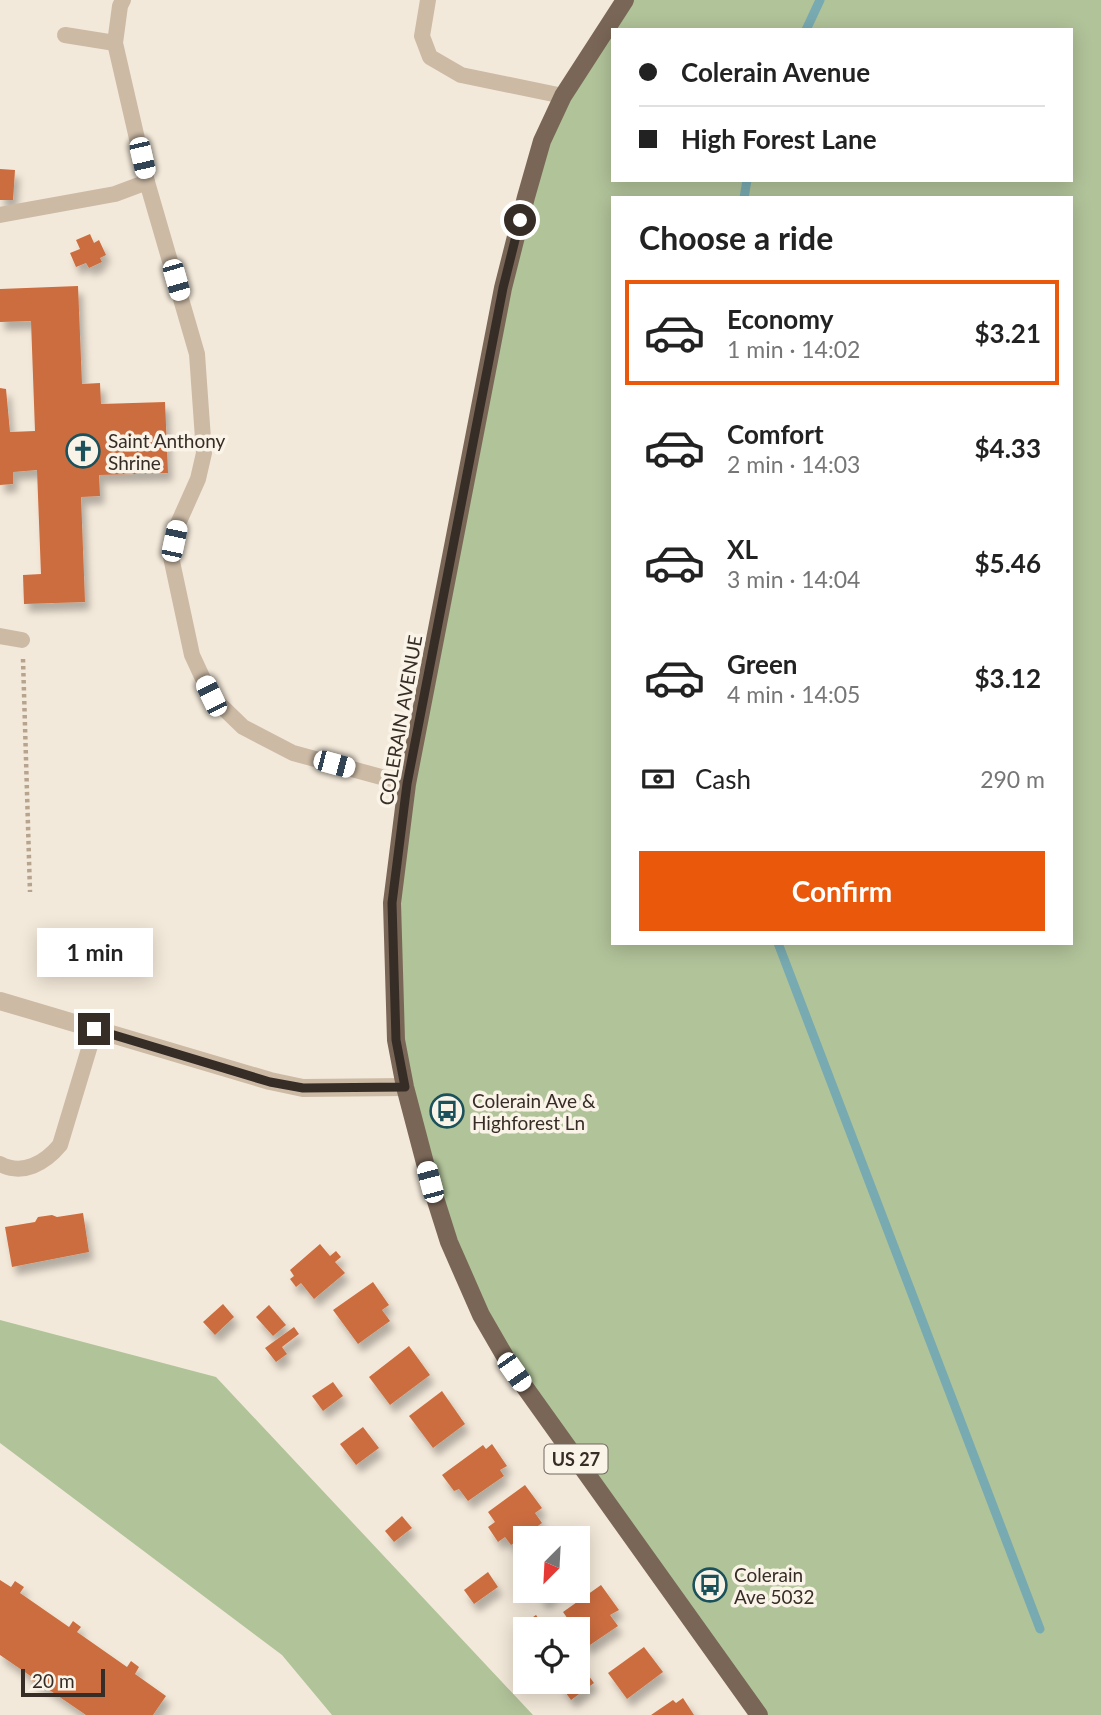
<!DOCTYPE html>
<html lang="en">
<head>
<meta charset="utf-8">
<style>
  :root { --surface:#fff; --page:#f2f2f2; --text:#222; --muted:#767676; --line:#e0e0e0; --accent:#ea580c }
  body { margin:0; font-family:Lato,sans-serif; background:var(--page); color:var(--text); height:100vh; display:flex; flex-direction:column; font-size:26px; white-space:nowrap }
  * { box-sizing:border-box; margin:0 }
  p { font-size:23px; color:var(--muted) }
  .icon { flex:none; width:38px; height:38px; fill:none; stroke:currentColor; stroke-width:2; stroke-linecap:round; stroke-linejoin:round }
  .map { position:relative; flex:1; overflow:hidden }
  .panel { position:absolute; left:611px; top:196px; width:462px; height:749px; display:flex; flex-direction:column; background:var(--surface); border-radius:0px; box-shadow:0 4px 18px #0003 }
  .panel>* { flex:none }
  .banner { position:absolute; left:611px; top:28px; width:462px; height:154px; border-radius:0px; box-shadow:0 4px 18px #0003; display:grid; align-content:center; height:154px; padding:0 28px; background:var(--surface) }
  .needle { width:46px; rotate:204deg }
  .controls { position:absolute; left:513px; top:1526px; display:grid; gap:14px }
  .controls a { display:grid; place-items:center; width:77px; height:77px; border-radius:0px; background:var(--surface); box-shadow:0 4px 18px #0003; font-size:35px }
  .scale { position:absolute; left:21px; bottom:18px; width:84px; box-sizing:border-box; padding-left:7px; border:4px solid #372d27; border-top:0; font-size:19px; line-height:24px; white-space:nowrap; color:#372d27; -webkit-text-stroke:5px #faf3e7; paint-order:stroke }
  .end { position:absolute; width:32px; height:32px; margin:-16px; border:9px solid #372d27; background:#fff; box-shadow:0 0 0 4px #fff }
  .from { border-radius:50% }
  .bubble { position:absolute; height:49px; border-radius:0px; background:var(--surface); box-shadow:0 4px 18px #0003; font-size:23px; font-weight:700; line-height:49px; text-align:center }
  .car { position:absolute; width:21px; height:42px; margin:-21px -10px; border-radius:9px; box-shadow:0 0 5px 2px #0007; background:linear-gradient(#fff 24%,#345 0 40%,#fff 0 76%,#345 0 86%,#fff 0) }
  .banner b { display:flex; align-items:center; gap:24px; height:66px; font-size:26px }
  .banner b+b { border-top:2px solid var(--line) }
  .banner i { width:18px; height:18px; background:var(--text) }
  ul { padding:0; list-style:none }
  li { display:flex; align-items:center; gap:21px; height:105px; margin:0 14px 10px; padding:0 14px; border:4px solid transparent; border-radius:0px }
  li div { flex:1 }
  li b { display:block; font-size:26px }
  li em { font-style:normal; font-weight:700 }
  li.on { border-color:var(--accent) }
  li>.icon { width:63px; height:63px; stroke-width:1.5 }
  h2 { padding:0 28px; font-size:32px; line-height:84px }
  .pay { display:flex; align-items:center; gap:18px; height:77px; padding:0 28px; font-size:26px }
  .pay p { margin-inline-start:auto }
  .cta { display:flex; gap:14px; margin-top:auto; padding:14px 28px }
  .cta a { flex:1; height:80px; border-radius:0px; background:var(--accent); color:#fff; font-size:28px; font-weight:700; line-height:80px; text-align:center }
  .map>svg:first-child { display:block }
</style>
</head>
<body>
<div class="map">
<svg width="1101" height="1715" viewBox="0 0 1101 1715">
  <defs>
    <filter id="shadow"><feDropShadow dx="4.5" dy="8" stdDeviation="3.5" flood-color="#0004"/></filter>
  </defs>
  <rect width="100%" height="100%" fill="#f3e9da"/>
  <!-- green -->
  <g fill="#b1c399" fill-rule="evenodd">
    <path d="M625,0H1101V1715H759L481,1315L405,1087L392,903L503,288L563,96ZM612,30H1071V180H612ZM612,198H1071V943H612Z"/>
    <path d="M0,1320L216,1377L533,1715H332L282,1655L0,1443Z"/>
  </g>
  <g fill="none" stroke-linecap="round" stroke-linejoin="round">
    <!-- stream -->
    <g stroke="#78aab1" stroke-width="9">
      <path d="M806,30L820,0"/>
      <path d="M744,198L747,180"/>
      <path d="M778,943L1040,1629"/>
    </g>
  </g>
  <!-- building -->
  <g fill="#cc6d3f" filter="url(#shadow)">
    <path d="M0,169L15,170L13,200H0Z"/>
    <path d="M90,234L94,243L99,240L106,255L100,258L102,262L89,268L86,263L76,267L70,253L80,249L76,240Z"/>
    <path d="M78,286L82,384L100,383L101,404L165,402L168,473L99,475L100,496L81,497L85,602L24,604L23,575L41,574L37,470L13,472V484L0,485V388L6,389L10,432L35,431L31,321L0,322V289Z"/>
    <path d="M83,1213L89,1252L12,1267L5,1227L35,1222L38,1217L52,1215L57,1217Z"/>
    <path d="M320,1244L330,1256L336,1251L341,1257L335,1262L345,1273L314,1299L301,1283L296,1287L290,1279L294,1276L290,1270Z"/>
    <path d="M373,1282L389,1305L382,1310L390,1321L358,1344L333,1310Z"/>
    <path d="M223,1304L234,1317L215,1335L203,1322Z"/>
    <path d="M269,1305L286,1325L273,1336L256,1317Z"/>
    <path d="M294,1327L299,1334L282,1347L287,1354L276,1362L265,1348Z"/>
    <path d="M409,1346L430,1375L390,1405L369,1377Z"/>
    <path d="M333,1382L343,1396L323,1411L312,1396Z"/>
    <path d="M442,1391L465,1424L433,1448L409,1416Z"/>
    <path d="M363,1427L379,1448L356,1465L340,1444Z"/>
    <path d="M492,1444L507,1466L500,1470L504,1476L468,1501L459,1489L454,1491L442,1475L483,1445L486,1449Z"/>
    <path d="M525,1485L542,1508L535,1513L542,1523L511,1545L505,1537L498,1542L488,1527L495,1522L488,1512Z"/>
    <path d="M402,1516L412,1528L394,1542L385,1531Z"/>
    <path d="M488,1572L498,1587L474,1604L464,1590Z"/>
    <path d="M0,1580L11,1587L15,1581L24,1587L20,1593L69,1627L73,1621L81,1627L77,1632L127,1667L131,1661L139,1667L135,1674L166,1696L153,1715H86L42,1685L41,1686L30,1679L32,1677L0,1655Z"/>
    <path d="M601,1585L619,1610L610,1615L618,1626L587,1647L578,1633V1629H575L563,1612Z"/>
    <path d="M535,1591H559L544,1602Z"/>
    <path d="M536,1615L546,1629H525V1645L514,1630Z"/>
    <path d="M644,1647L663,1672L627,1699L608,1673Z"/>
    <path d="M578,1661L594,1683L571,1700L558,1682H578Z"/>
    <path d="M683,1698L694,1715H651L673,1700L676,1703Z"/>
  </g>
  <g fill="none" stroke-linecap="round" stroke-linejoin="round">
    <!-- path -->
    <path stroke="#b7a48f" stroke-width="4.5" stroke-dasharray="3.5 3.5" stroke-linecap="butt" d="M23,659L30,892"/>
    <!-- service -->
    <g stroke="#ccbaa5" stroke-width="16">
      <path d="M123,0L120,6L115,43L147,182L197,354L204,453L198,479L177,526L171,557L192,655L211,696L243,727L293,753L407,784"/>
      <path d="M428,0L422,36L430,57L461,75L563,96"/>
      <path d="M65,35L115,43"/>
      <path d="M0,215L115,194L147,182"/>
      <path d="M0,636L22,640"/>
      <path d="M0,1164C23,1176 45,1163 60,1145L95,1029"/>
    </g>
    <!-- minor -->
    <path stroke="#ccbaa5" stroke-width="18" d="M0,1001L270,1081L303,1088L405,1087"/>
    <!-- primary -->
    <path stroke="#7a6657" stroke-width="18" d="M625,0L563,96L542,141L526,197L503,288L407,784L392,903L396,1040L405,1087L430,1182L449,1242L481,1315L514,1372L759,1715"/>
  </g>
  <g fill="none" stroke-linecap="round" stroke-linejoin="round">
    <!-- route -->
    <path stroke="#372d27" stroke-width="9" d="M94,1029L270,1082L303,1088L405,1087L396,1040L392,903L407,784L503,288L520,220"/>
  </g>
  <!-- icons -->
  <defs>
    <symbol id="church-ring" viewBox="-11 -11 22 22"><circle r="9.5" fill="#faf3e7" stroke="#1a515b" stroke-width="1.5"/><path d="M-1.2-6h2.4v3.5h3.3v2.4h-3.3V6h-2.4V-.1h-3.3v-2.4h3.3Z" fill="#1a515b"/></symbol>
    <symbol id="bus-ring" viewBox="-11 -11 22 22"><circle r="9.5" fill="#faf3e7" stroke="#1a515b" stroke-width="1.5"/><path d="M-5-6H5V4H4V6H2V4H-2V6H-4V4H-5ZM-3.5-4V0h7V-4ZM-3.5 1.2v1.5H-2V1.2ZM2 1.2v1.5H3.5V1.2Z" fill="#1a515b"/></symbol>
  </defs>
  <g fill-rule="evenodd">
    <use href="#church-ring" x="64" y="432" width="38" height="38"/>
    <use href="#bus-ring" x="428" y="1092" width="38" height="38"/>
    <use href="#bus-ring" x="691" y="1566" width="38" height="38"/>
  </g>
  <g text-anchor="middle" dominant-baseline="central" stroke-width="7" stroke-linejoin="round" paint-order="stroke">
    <!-- shield labels -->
    <rect fill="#faf3e7" stroke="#726861" stroke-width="2" x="544.5" y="1444.5" width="63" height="29" rx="5"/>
    <g font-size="18" font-weight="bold" fill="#372d27">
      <text x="576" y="1459">US 27</text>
    </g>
    <!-- poi labels -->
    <g font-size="19" fill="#372d27" stroke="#faf3e7" text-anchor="start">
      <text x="108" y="440">Saint Anthony<tspan x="108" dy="22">Shrine</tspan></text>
      <text x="472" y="1100">Colerain Ave &amp;<tspan x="472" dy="22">Highforest Ln</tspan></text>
      <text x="734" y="1574">Colerain<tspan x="734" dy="22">Ave 5032</tspan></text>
    </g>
    <!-- street labels -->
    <g font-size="19" fill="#372d27" stroke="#faf3e7">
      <text transform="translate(400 720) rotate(-80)">COLERAIN AVENUE</text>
    </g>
  </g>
</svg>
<div class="controls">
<a><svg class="needle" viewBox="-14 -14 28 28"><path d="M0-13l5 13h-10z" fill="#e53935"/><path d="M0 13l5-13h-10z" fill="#767676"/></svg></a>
<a><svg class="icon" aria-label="locate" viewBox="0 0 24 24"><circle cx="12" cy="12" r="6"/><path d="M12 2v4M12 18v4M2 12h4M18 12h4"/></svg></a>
</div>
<div class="scale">20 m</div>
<i class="end from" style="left:520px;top:220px"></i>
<i class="end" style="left:94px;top:1029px"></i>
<div class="bubble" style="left:37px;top:928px;width:116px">1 min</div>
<i class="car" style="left:142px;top:158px;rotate:167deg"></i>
<i class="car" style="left:176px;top:280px;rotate:164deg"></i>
<i class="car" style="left:174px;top:541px;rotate:12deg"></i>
<i class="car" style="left:211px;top:696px;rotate:334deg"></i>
<i class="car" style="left:334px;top:764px;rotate:105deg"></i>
<i class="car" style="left:430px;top:1182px;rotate:345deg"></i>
<i class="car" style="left:514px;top:1372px;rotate:145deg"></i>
<div class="banner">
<b><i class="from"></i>Colerain Avenue</b>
<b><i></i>High Forest Lane</b>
</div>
<section class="panel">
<h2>Choose a ride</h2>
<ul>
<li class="on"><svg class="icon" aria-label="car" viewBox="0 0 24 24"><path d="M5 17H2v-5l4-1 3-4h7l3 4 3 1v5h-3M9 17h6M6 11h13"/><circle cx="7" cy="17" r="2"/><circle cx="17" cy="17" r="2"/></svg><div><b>Economy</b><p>1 min · 14:02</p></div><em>$3.21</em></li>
<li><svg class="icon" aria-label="car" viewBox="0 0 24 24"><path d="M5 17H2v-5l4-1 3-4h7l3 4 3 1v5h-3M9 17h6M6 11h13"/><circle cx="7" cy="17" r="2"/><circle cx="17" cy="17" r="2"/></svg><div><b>Comfort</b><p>2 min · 14:03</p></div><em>$4.33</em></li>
<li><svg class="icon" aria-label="car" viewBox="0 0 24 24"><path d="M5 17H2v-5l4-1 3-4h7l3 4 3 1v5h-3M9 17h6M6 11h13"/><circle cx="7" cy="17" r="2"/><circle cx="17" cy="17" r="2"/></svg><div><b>XL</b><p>3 min · 14:04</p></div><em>$5.46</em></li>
<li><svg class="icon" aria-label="car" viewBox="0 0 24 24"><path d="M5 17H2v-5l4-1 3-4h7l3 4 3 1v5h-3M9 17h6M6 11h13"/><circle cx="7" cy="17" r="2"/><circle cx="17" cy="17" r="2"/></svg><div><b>Green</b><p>4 min · 14:05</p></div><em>$3.12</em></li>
</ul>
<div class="pay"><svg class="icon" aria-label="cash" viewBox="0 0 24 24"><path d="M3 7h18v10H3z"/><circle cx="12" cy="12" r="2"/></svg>Cash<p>290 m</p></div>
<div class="cta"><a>Confirm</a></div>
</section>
</div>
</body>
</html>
